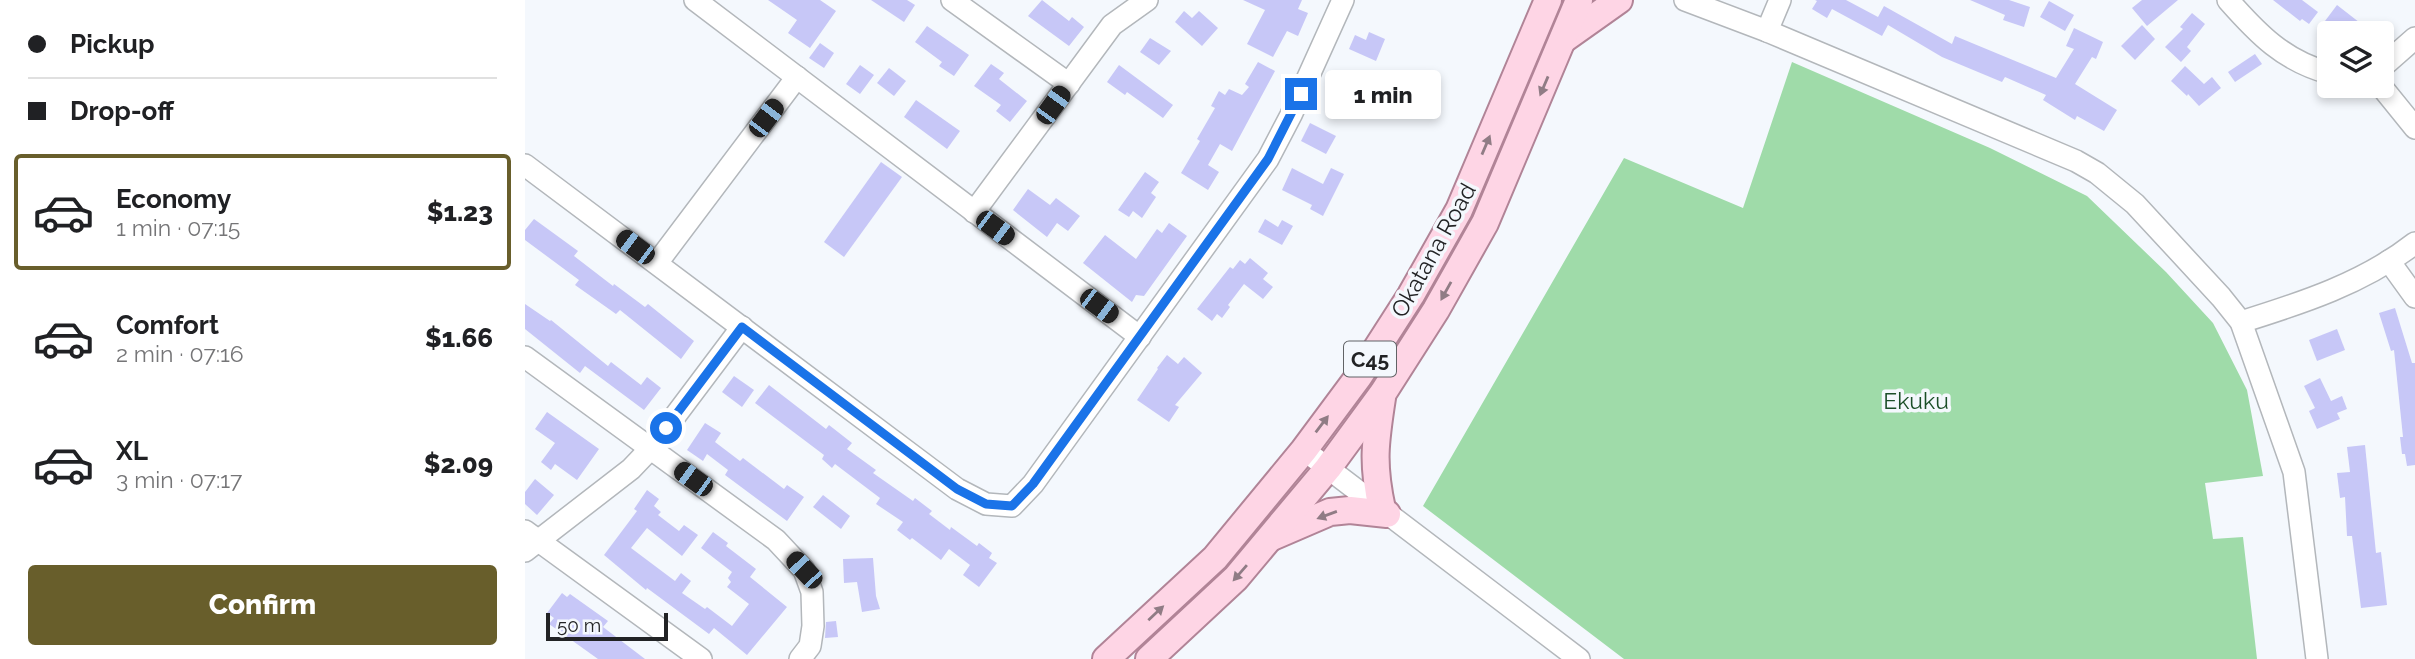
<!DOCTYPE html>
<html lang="en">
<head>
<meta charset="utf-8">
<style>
  :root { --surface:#fff; --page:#f2f2f2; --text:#202124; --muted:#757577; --line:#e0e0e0; --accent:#685e2b }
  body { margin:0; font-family:Raleway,sans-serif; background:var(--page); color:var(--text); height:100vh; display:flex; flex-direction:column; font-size:26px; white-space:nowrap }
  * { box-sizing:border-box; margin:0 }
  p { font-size:23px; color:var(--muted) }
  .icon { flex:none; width:38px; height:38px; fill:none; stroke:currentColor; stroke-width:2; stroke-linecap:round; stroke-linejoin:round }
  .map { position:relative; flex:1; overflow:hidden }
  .side { display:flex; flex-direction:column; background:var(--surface); width:525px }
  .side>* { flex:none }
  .hud { display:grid; align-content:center; height:154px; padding:0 28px; background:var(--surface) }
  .controls { position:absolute; left:1792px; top:21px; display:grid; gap:14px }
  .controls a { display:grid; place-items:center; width:77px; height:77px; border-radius:7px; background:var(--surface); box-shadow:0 4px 10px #0003; font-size:35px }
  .scale { position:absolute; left:21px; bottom:18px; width:122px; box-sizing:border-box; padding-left:7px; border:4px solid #222325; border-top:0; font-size:19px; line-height:24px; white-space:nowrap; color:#222325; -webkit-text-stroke:5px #f4f8fd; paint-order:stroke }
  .end { position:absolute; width:32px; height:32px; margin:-16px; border:9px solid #1a73e8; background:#fff; box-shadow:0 0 0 4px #fff }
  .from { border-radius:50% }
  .bubble { position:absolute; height:49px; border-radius:7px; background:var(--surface); box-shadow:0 4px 10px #0003; font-size:23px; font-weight:800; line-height:49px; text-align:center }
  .car { position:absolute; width:21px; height:42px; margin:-21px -10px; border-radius:9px; box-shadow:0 0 5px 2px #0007; background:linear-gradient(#222 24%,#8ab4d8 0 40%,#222 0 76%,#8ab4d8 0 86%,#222 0) }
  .hud b { display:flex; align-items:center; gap:24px; height:66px; font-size:26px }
  .hud b+b { border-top:2px solid var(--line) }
  .hud i { width:18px; height:18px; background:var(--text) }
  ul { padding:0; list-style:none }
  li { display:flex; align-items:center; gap:21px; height:116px; margin:0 14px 10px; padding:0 14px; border:4px solid transparent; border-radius:7px }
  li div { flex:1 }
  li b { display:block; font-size:26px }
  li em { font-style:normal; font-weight:800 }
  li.selected { border-color:var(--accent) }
  li>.icon { width:63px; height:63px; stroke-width:1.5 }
  .button { display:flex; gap:14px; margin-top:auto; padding:14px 28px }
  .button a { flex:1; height:80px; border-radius:7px; background:var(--accent); color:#fff; font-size:28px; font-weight:800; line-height:80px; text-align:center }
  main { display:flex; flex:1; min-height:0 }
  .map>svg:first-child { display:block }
</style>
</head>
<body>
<main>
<section class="side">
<div class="hud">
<b><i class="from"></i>Pickup</b>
<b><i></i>Drop-off</b>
</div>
<ul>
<li class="selected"><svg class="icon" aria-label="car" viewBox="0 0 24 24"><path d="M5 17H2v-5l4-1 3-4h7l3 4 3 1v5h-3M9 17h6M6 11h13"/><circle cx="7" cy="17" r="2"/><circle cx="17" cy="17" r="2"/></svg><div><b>Economy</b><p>1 min · 07:15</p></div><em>$1.23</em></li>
<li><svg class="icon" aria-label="car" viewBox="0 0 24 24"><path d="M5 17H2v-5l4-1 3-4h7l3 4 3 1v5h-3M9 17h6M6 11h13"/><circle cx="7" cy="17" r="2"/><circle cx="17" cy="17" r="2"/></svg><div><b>Comfort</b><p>2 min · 07:16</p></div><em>$1.66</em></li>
<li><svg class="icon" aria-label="car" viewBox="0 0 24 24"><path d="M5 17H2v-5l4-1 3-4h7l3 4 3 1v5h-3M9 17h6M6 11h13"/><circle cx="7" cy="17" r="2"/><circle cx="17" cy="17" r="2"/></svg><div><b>XL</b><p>3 min · 07:17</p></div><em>$2.09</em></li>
</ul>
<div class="button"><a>Confirm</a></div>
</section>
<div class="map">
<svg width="1890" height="659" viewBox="0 0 1890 659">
  <rect width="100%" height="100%" fill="#f4f8fd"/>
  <!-- green -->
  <path fill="#9fdba9" d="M1267,62L1465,148L1562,196L1641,272L1688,323L1722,390L1738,476L1680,483L1688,539L1718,537L1732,659H1099L898,506L1099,158L1218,208Z"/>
  <!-- building -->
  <g fill="#c7c7f7">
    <path d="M243,0H295L311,11L285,48L263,33L272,20Z"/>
    <path d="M346,0H382L390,5L379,22Z"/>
    <path d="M517,0L544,21L547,17L559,27L544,46L503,16Z"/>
    <path d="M718,0H777L773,9L783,13L773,36L762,31L748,57L722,44L740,10Z"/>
    <path d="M1290,0H1321L1353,17L1359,6L1427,44L1430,36L1531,78L1549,49L1541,46L1549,28L1578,42L1571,59L1567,57L1550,84L1592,110L1579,131L1552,116L1550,120L1518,100L1521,95L1480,77L1477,82L1417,57L1363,25L1357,36L1307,9L1302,18L1287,9L1292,1Z"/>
    <path d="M1445,0H1484L1505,7L1499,27L1478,20L1480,15Z"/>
    <path d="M1617,0H1653L1622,26L1607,8Z"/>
    <path d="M1748,0H1777L1793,12L1784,24L1777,19L1775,21Z"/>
    <path d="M1524,1L1549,15L1540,31L1515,17Z"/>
    <path d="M1812,5L1848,33H1807L1797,25Z"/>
    <path d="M659,11L667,18L674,11L693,28L677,46L650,22Z"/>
    <path d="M1667,13L1680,24L1662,47L1666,51L1656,62L1640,47L1658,29L1655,27Z"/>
    <path d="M1617,25L1630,39L1610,60L1596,46Z"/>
    <path d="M402,26L444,55L429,76L414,66L417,62L390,42Z"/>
    <path d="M844,32L860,39L851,61L824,49L830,35L841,40Z"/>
    <path d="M625,38L646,51L634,65L615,52Z"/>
    <path d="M295,43L309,53L299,68L284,58Z"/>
    <path d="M1730,54L1737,64L1710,82L1703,72Z"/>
    <path d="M733,62L750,71L707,151L695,144L683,165L694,172L683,190L656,173L675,141L672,139L690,108L686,106L694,91L700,95L704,89L717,95L724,87L720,84Z"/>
    <path d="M466,64L479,73L474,79L502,101L485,122L471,111L476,105L449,86Z"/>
    <path d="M335,65L349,75L335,94L321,84Z"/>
    <path d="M594,65L648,105L638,118L602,92L600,95L582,82Z"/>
    <path d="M1660,66L1679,84L1687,77L1696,88L1674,106L1663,94L1662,96L1646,81Z"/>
    <path d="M364,68L381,81L369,96L352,83Z"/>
    <path d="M391,100L435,131L422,149L379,117Z"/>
    <path d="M785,123L811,136L801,154L776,141Z"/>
    <path d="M356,162L377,177L319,257L299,242Z"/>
    <path d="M767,168L798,184L806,168L819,174L798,216L785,209L787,205L757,190Z"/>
    <path d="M620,172L634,182L626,193L631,197L617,218L608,211L604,217L593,210Z"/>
    <path d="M503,189L525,205L531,198L555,216L543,231L532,223L522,237L488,210Z"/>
    <path d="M9,219L53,251L49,256L88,286L89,284L120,307L123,304L169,341L156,359L95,310L91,314L50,285L54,280L0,240V230Z"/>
    <path d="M740,219L753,227L757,220L768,226L757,245L733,232Z"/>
    <path d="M644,223L662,236L619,296L611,295L607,302L558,263L580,235L611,259L632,229L637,233Z"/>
    <path d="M725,258L743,273L738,279L748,287L738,299L719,284L703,305L705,307L697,318L692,314L687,321L672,309L705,267L708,269L715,260L720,264Z"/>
    <path d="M0,304L25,321L26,320L83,366L86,362L116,385L122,377L136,388L119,410L60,366L55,373L0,329Z"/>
    <path d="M1870,308L1887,363H1890V465L1882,466L1880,454H1877L1875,437H1878L1869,350L1866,351L1854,313Z"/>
    <path d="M1812,329L1820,350L1792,361L1784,340Z"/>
    <path d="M642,355L653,364L659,357L677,373L650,405L654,407L644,422L612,400L633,369L632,368Z"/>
    <path d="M209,376L229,390L217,407L197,392Z"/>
    <path d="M1795,378L1806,401L1817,396L1822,409L1812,413L1815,419L1792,429L1784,411L1790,408L1779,386Z"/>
    <path d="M244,385L301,429L304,425L327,443L322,449L351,470L348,473L388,501L390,498L407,511L404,514L425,530L426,527L452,546L454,543L467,553L464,558L472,563L454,587L438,575L445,565L424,549L416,560L387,538L385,540L372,530L378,522L351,504L355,498L310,464L307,468L297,459L299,455L230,403Z"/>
    <path d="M22,412L74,449L52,480L30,464L26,470L16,462L30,443L10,429Z"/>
    <path d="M180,423L196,433L190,442L215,461L218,458L259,489L262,485L279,497L262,521L200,475L203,470L182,454L178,461L162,450Z"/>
    <path d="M1840,445L1851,553L1856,552L1862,605L1836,608L1827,536H1822L1820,497L1815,498L1812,473L1825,472L1822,447Z"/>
    <path d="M10,479L29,495L12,515L0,504V492Z"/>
    <path d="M122,490L134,499L129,506L136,512L133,515L154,531L159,525L173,535L157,556L122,528L106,548L150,581L156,573L166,581L157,593L180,609L182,607L207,626L224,604L202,587L206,582L203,578L207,572L176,548L188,532L203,543L201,546L231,569L225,577L262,607L222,655L189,628L184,634L122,588L121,590L79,555L112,511L109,509Z"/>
    <path d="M298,495L325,516L316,529L288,507Z"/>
    <path d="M348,558L351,596L355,609L337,612L332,582L319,583L318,559Z"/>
    <path d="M37,593L42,597L45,594L83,621L78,627L120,659H73L24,624L29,618L22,613Z"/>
    <path d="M311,621L313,637L300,638L301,622Z"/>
  </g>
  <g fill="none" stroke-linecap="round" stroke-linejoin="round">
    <defs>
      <g id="minor">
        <path d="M170,0L615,337"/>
        <path d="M427,0L544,84"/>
        <path d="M1160,0L1242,31L1551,161L1572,173L1610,204L1696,297L1716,322L1769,472L1792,659"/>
        <path d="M1703,0C1733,34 1759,61 1804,73"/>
        <path d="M1242,31L1255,0"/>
        <path d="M1857,67L1890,38"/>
        <path d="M1856,86L1890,128"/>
        <path d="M0,165L432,489L461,504L487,506L508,484L743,159L766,115L818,0"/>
        <path d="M449,212L587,25L622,0"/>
        <path d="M1864,261L1890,297"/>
        <path d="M132,263L272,77"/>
        <path d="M1716,322C1777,303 1839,283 1890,243"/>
        <path d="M0,357L251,540L279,570L287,592L288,626L285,646L275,659"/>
        <path d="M779,450L1054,659"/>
        <path d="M0,531L176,659"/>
        <path d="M0,551L106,469L126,448L217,327"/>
      </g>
      <g id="major">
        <path d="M1039,39L1094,0"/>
        <path d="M857,509C847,464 850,443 857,398"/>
        <path d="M747,537L805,512L825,510L862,514"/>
        <path d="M581,659L690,558L779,450L834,376L886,295L934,210L1023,0"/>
        <path d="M624,659L711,578L803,468L858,393L911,310L960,223L1054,0"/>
      </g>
    </defs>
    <!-- minor casing -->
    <use href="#minor" stroke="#b3b7bb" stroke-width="24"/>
    <!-- major casing -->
    <use href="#major" stroke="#b18497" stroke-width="30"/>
    <!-- minor -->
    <use href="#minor" stroke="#fff" stroke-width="21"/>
    <!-- major -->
    <use href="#major" stroke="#fed5e5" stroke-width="26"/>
  </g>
  <!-- one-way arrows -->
  <defs><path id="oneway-solid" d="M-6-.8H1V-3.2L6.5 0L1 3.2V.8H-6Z" transform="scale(1.75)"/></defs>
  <g fill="#907c85">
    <use href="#oneway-solid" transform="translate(1019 86) rotate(113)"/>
    <use href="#oneway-solid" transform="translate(961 145) rotate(-67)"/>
    <use href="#oneway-solid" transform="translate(921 291) rotate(119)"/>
    <use href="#oneway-solid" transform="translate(797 424) rotate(-53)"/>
    <use href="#oneway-solid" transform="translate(802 515) rotate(160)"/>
    <use href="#oneway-solid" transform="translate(715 573) rotate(131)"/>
    <use href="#oneway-solid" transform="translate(631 613) rotate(-43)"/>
  </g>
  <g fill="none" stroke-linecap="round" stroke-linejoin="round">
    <!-- route -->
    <path stroke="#1a73e8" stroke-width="9" d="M141,428L217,327L432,489L461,504L487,506L508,484L743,159L776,94"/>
  </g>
  <g text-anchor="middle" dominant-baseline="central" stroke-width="7" stroke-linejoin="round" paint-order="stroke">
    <!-- shield labels -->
    <rect fill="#f4f8fd" stroke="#616366" stroke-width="2" x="819" y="341.5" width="52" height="35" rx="5"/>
    <g font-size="21" font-weight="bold" fill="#222325">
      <text x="845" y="359">C45</text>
    </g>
    <!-- street labels -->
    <g font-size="23" fill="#222325" stroke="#f4f8fd">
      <text transform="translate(908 250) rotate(-61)">Okatana Road</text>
    </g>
    <!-- park labels -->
    <g font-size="23" fill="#1b4f28" stroke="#f4f8fd">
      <text x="1391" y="400">Ekuku</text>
    </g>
  </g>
</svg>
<div class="controls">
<a><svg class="icon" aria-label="layers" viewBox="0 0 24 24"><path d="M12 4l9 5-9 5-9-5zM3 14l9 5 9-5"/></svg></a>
</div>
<div class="scale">50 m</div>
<i class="end from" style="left:141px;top:428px"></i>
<i class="end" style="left:776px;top:94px"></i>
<div class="bubble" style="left:800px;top:70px;width:116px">1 min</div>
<i class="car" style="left:528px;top:105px;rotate:36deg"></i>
<i class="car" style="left:241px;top:118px;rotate:37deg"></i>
<i class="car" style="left:470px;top:228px;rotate:127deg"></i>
<i class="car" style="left:110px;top:247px;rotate:307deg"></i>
<i class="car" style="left:574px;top:306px;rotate:127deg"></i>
<i class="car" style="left:168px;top:479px;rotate:306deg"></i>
<i class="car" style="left:279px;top:570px;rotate:317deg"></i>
</div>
</main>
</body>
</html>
